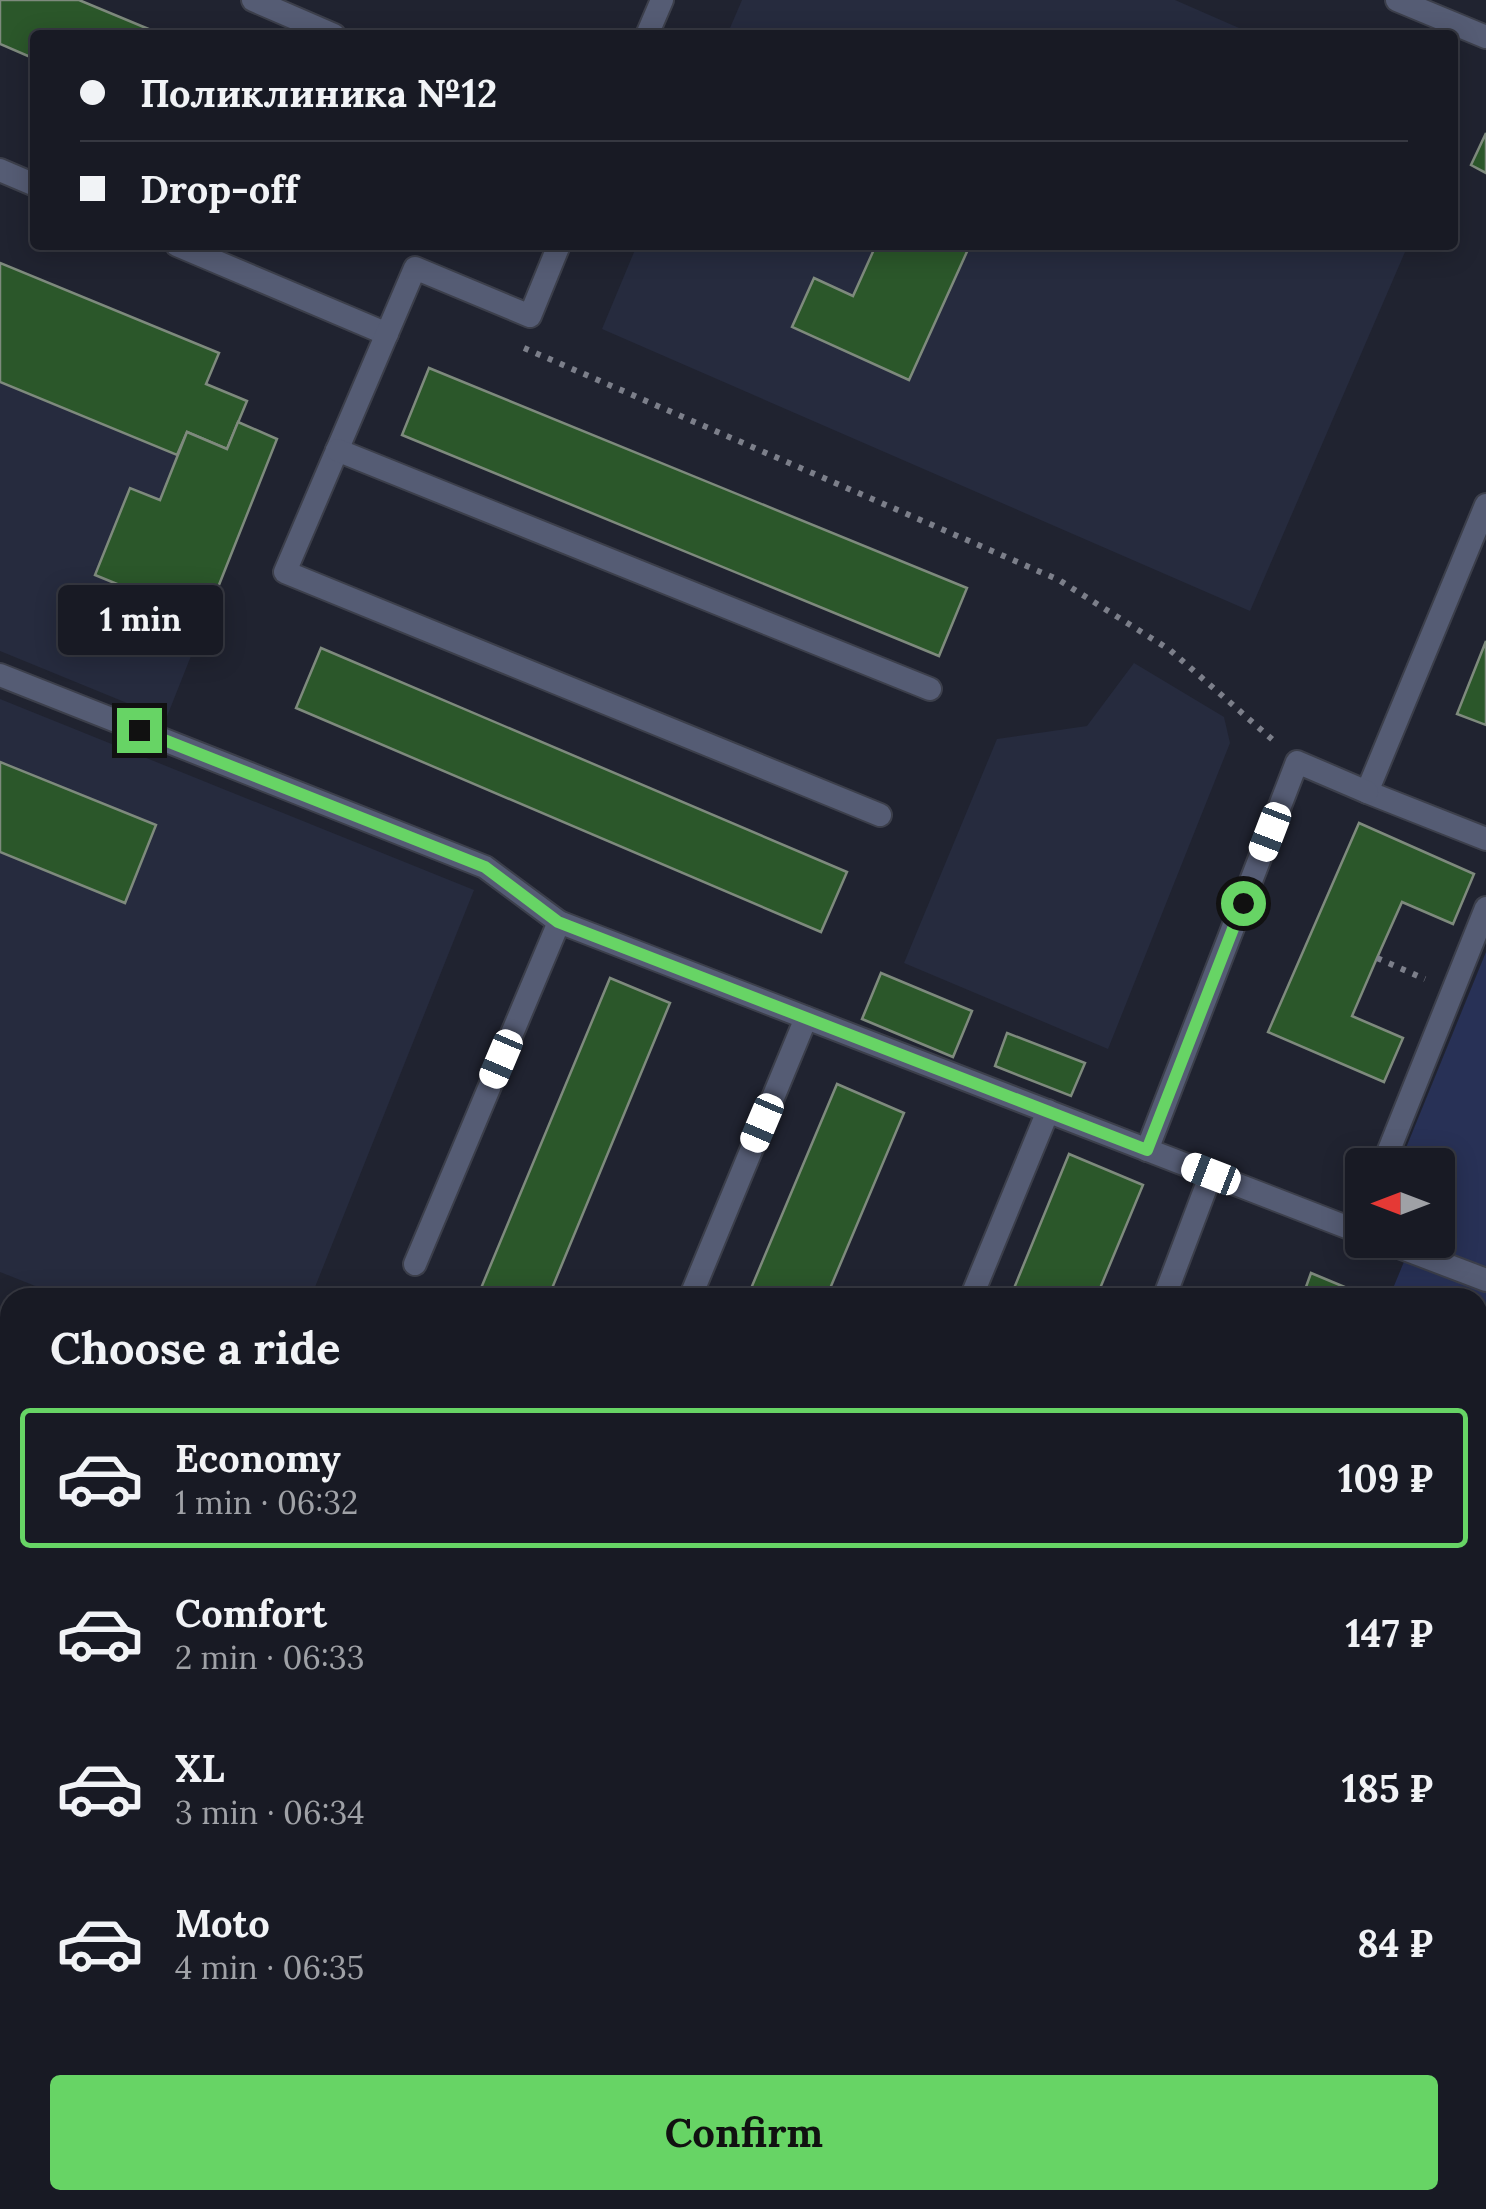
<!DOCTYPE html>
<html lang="en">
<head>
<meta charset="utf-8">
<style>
  :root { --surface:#181a24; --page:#252731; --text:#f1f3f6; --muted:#9fa1a6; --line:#363841; --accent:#67d465 }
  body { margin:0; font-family:Lora,serif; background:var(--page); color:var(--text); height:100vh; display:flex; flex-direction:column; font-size:38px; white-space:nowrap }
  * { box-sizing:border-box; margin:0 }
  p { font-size:32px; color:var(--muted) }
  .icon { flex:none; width:55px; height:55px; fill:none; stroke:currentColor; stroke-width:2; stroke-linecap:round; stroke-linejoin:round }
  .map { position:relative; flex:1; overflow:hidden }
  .drawer { position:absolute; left:0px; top:1288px; width:1488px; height:922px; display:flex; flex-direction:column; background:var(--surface); border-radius:30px 30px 0 0; box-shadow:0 5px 25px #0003,0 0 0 2px var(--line) }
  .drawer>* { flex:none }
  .top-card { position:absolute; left:30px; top:30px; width:1428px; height:220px; border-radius:10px; box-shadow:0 5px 25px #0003,0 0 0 2px var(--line); display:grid; align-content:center; height:220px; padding:0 50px; background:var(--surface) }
  .needle { width:65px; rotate:270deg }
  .controls { position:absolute; left:1345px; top:1148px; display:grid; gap:20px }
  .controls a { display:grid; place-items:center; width:110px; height:110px; border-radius:10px; background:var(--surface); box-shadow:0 5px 25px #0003,0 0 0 2px var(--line); font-size:50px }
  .end { position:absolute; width:45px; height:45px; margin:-22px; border:12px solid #67d465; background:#111; box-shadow:0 0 0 5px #111 }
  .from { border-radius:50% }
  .bubble { position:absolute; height:70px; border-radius:10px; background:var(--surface); box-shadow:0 5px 25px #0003,0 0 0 2px var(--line); font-size:32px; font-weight:700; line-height:70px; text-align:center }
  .car { position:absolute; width:30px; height:60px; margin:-30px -15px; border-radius:12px; box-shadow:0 0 8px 2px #0007; background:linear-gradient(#fff 24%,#345 0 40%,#fff 0 76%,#345 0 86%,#fff 0) }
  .top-card b { display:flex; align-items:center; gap:35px; height:95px; font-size:38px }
  .top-card b+b { border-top:2px solid var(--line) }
  .top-card i { width:25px; height:25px; background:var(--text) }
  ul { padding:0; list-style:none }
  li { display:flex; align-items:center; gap:30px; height:140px; margin:0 20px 15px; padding:0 30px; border:5px solid transparent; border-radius:10px }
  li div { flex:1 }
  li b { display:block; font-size:38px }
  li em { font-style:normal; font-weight:700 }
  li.current { border-color:var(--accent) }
  li>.icon { width:90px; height:90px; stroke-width:1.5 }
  h2 { padding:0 50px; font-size:45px; line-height:120px }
  .primary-button { display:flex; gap:20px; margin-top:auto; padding:20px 50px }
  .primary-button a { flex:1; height:115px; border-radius:10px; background:var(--accent); color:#111; font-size:40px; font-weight:700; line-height:115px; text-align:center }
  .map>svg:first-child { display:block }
</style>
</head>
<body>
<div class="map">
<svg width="1486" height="2209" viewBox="0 0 1486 2209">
  <rect width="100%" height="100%" fill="#202330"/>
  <!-- built -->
  <g fill="#262b3e">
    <path d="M742,0H1175L1255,35H727Z"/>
    <path d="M637,245H1408L1250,611L602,329Z"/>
    <path d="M0,263L219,353L206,384L247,401L238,422L277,439L166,719L0,651Z"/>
    <path d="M1134,663L1224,717L1230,743L1108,1049L904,963L997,739L1087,726Z"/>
    <path d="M0,699L474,890L311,1297H63L0,1272Z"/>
  </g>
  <!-- green -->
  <g fill="#283156">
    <path d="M1486,952V1598L1478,1619V1298H1389L1413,1240H1438V1165H1399Z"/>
    <path d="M0,2053L10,2057V2200H369L365,2209H0Z"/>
  </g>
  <!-- building -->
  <g fill="#2b572a" stroke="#7e8a7d" stroke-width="2.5">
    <path d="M0,0H79L163,35H35V59L0,44Z"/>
    <path d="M1486,133V173L1471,165Z"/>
    <path d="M876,245H970L909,380L792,327L814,278L853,296Z"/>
    <path d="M0,263L219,353L206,384L247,401L227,449L187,432L177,455L0,382Z"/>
    <path d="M429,368L967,588L939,656L402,435Z"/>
    <path d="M238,422L277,439L205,620L95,575L130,488L160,500L187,432L227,449Z"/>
    <path d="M1486,641V725L1457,714Z"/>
    <path d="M321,648L847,872L821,932L296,708Z"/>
    <path d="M0,762L156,825L125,903L0,852Z"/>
    <path d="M1359,823L1474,874L1453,924L1402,902L1377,958L1352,1016L1403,1038L1384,1082L1268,1032Z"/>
    <path d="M881,973L972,1011L953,1057L862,1019Z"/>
    <path d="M610,978L670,1003L548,1298H490L479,1293Z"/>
    <path d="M1007,1033L1085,1063L1071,1096L995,1066Z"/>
    <path d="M837,1084L904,1113L826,1298H747Z"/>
    <path d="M1069,1154L1143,1185L1096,1298H1010Z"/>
    <path d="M1311,1273L1371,1298H1302Z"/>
    <path d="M0,1379L10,1383V1456L0,1452Z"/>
    <path d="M0,1727L10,1733V1805L0,1800Z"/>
    <path d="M0,1952L10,1956V2057L0,2053Z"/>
    <path d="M1478,2177L1486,2180V2209H1399L1402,2200H1478Z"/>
    <path d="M378,2200H412L409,2209H374Z"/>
    <path d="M435,2200H497L493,2209H431Z"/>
  </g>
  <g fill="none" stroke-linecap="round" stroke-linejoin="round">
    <defs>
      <g id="service">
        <path d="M253,0L334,35"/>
        <path d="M1397,0L1486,37"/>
        <path d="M647,35L662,0"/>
        <path d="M0,170L35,185"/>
        <path d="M177,245L387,334"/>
        <path d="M559,245L530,316L415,268L285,572L880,815"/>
        <path d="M337,450L930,689"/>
        <path d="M1486,505L1367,792L1486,839"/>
        <path d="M0,675L485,867L559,922L1362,1233"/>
        <path d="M1147,1150L1297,762L1367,792"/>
        <path d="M1383,1165L1486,908"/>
        <path d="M1381,1240L1486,1280"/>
        <path d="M415,1264L559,922"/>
        <path d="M690,1298L806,1018"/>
        <path d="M971,1298L1048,1111"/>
        <path d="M1164,1298L1211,1174"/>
        <path d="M0,1483L10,1487"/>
        <path d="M1478,1566L1486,1570"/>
        <path d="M1478,2028L1486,2032"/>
        <path d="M1478,2134L1486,2138"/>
      </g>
      <g id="minor">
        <path d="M0,1867L10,1872"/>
        <path d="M1101,2200L1123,2209"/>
        <path d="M935,2209L939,2200"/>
      </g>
      <g id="tertiary">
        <path d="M1478,1738L1486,1718"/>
        <path d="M1278,2209L1282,2200"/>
      </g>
    </defs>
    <!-- service casing -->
    <use href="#service" stroke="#3c3f4b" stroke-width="26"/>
    <!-- minor casing -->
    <use href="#minor" stroke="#3c3f4b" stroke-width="29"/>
    <!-- tertiary casing -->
    <use href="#tertiary" stroke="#3c3f4b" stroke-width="29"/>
    <!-- path -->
    <g stroke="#7c7f8a" stroke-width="6" stroke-dasharray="5 8" stroke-linecap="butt">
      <path d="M524,348L1059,580L1170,650L1274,741"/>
      <path d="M1377,958L1425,979"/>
      <path d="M1478,1536L1486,1516"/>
      <path d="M988,2200L1010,2209"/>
    </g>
    <!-- service -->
    <use href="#service" stroke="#555c74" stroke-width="22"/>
    <!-- minor -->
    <use href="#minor" stroke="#555c74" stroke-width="25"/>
    <!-- tertiary -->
    <use href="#tertiary" stroke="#555c74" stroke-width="25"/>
  </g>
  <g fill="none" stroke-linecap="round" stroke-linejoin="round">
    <!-- route -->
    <path stroke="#67d465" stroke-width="12" d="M139,730L485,867L558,922L1147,1150L1243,903"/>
  </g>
</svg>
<div class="controls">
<a><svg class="needle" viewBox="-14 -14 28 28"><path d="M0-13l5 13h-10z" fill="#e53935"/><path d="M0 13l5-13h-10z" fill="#9fa1a6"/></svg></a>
</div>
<i class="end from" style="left:1243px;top:903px"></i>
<i class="end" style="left:139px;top:730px"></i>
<div class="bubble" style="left:58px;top:585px;width:165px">1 min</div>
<i class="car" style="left:1270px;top:832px;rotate:201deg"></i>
<i class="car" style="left:501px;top:1059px;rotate:203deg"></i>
<i class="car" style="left:762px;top:1123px;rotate:203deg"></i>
<i class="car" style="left:1211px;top:1174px;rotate:291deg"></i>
<div class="top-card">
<b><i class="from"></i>Поликлиника №12</b>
<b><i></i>Drop-off</b>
</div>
<section class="drawer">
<h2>Choose a ride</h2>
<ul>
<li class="current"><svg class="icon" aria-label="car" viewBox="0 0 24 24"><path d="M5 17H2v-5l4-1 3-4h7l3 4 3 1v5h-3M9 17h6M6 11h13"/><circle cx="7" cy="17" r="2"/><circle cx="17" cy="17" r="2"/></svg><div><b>Economy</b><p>1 min · 06:32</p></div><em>109 ₽</em></li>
<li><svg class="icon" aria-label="car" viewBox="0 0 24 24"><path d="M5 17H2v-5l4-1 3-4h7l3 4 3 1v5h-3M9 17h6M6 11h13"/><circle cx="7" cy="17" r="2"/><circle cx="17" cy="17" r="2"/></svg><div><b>Comfort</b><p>2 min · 06:33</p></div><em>147 ₽</em></li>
<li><svg class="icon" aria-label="car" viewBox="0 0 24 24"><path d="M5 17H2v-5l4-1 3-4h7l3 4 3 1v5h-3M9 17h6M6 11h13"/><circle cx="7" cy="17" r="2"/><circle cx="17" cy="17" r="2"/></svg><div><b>XL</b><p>3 min · 06:34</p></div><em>185 ₽</em></li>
<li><svg class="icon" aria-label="car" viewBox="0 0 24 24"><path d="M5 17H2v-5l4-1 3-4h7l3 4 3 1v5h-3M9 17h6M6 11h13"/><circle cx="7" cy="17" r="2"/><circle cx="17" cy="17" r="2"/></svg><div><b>Moto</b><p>4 min · 06:35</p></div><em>84 ₽</em></li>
</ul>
<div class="primary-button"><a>Confirm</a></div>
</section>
</div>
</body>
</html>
